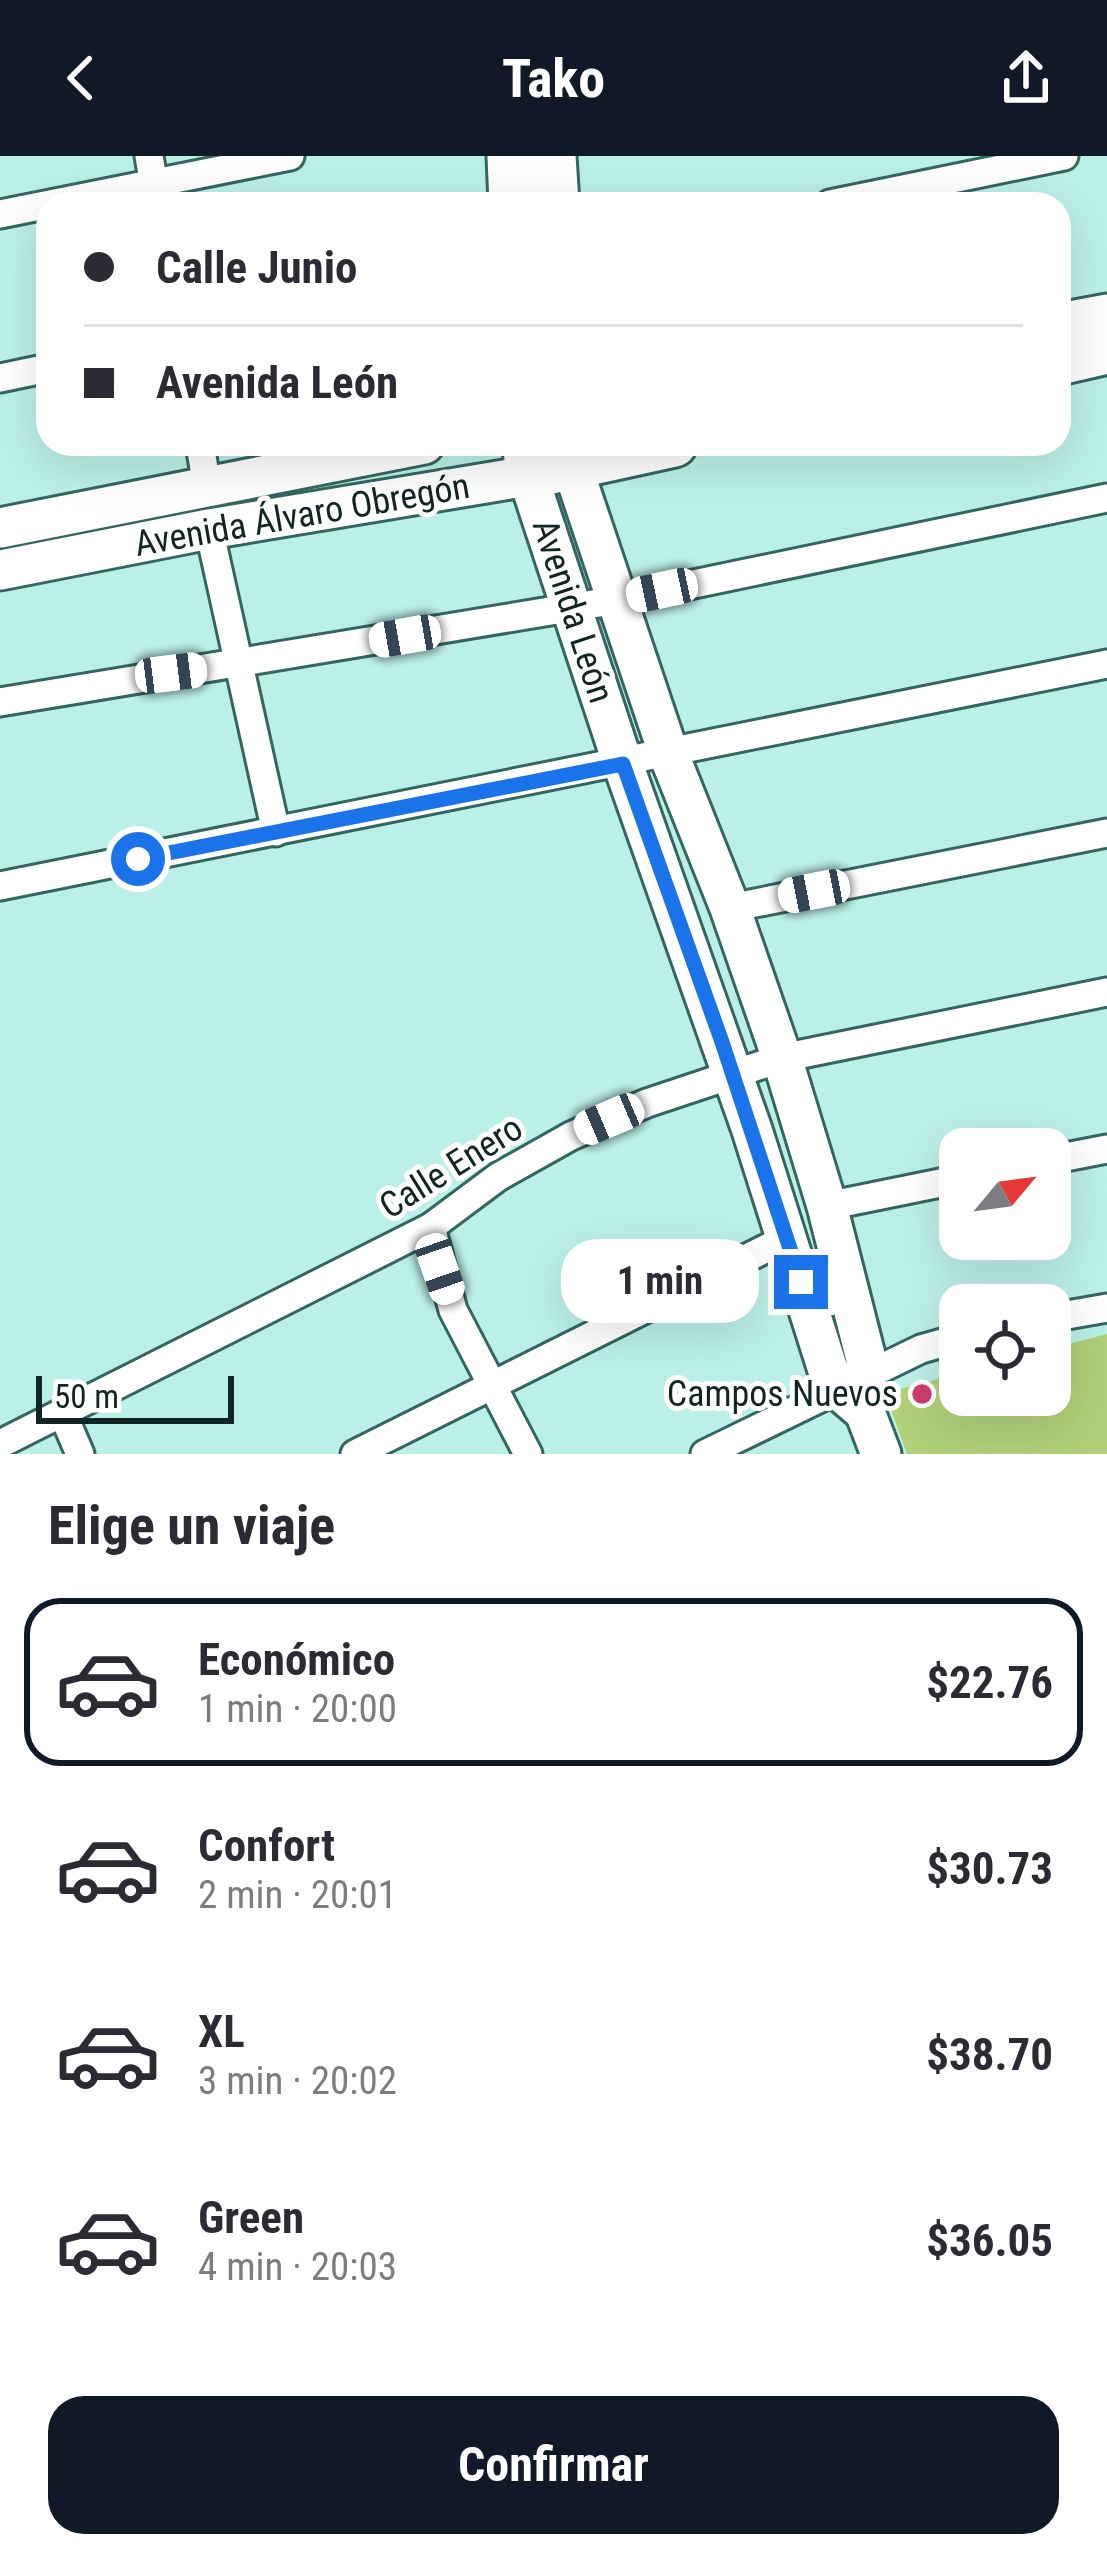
<!DOCTYPE html>
<html lang="es">
<head>
<meta charset="utf-8">
<style>
  :root { --surface:#fff; --page:#f2f2f3; --text:#2b2b33; --muted:#7c7c81; --line:#e1e1e2; --accent:#111827 }
  body { margin:0; font-family:"Roboto Condensed",sans-serif; background:var(--page); color:var(--text); height:100vh; display:flex; flex-direction:column; font-size:45px; white-space:nowrap }
  * { box-sizing:border-box; margin:0 }
  p { font-size:39px; color:var(--muted) }
  .icon { flex:none; width:66px; height:66px; fill:none; stroke:currentColor; stroke-width:2; stroke-linecap:round; stroke-linejoin:round }
  .map { position:relative; height:1298px; overflow:hidden }
  .sheet { display:flex; flex-direction:column; background:var(--surface); flex:1 }
  .sheet>* { flex:none }
  .banner { position:absolute; left:36px; top:36px; width:1035px; height:264px; border-radius:36px; box-shadow:0 12px 48px #0002; display:grid; align-content:center; height:264px; padding:0 48px; background:var(--surface) }
  .needle { width:78px; rotate:61deg }
  .fabs { position:absolute; left:939px; top:972px; display:grid; gap:24px }
  .fabs a { display:grid; place-items:center; width:132px; height:132px; border-radius:24px; background:var(--surface); box-shadow:0 12px 48px #0002; font-size:60px }
  .scale { position:absolute; left:36px; bottom:30px; width:198px; box-sizing:border-box; padding-left:12px; border:6px solid #112624; border-top:0; font-size:33px; line-height:42px; white-space:nowrap; color:#112624; -webkit-text-stroke:9px #fff; paint-order:stroke }
  .end { position:absolute; width:54px; height:54px; margin:-27px; border:15px solid #1a73e8; background:#fff; box-shadow:0 0 0 6px #fff }
  .from { border-radius:50% }
  .bubble { position:absolute; height:84px; border-radius:36px; background:var(--surface); box-shadow:0 12px 48px #0002; font-size:39px; font-weight:700; line-height:84px; text-align:center }
  .car { position:absolute; width:36px; height:72px; margin:-36px -18px; border-radius:15px; box-shadow:0 0 9px 3px #0007; background:linear-gradient(#fff 24%,#345 0 40%,#fff 0 76%,#345 0 86%,#fff 0) }
  .banner b { display:flex; align-items:center; gap:42px; height:114px; font-size:45px }
  .banner b+b { border-top:3px solid var(--line) }
  .banner i { width:30px; height:30px; background:var(--text) }
  ul { padding:0; list-style:none }
  li { display:flex; align-items:center; gap:36px; height:168px; margin:0 24px 18px; padding:0 24px; border:6px solid transparent; border-radius:36px }
  li div { flex:1 }
  li b { display:block; font-size:45px }
  li em { font-style:normal; font-weight:700 }
  li.active { border-color:var(--accent) }
  li>.icon { width:108px; height:108px; stroke-width:1.5 }
  h2 { padding:0 48px; font-size:54px; line-height:144px }
  .cta { display:flex; gap:24px; margin-top:auto; padding:24px 48px }
  .cta a { flex:1; height:138px; border-radius:36px; background:var(--accent); color:#fff; font-size:48px; font-weight:700; line-height:138px; text-align:center }
  header { display:flex; justify-content:space-between; align-items:center; height:156px; padding:0 48px; background:var(--accent); color:#fff; font-size:54px; font-weight:700 }
  .map>svg:first-child { display:block }
</style>
</head>
<body>
<header><svg class="icon" aria-label="back" viewBox="0 0 24 24"><path d="M15 5l-7 7 7 7"/></svg>Tako<svg class="icon" aria-label="share" viewBox="0 0 24 24"><path d="M12 15V3M7 8l5-5 5 5M5 13v7h14v-7"/></svg></header>
<div class="map">
<svg width="1107" height="1298" viewBox="0 0 1107 1298">
  <rect width="100%" height="100%" fill="#bbf0e8"/>
  <!-- green -->
  <path fill="#b1d079" d="M1107,1178V1298H907L885,1237L960,1217V1239H1050V1193Z"/>
  <g fill="none" stroke-linecap="round" stroke-linejoin="round">
    <defs>
      <g id="street">
        <path d="M149,0L157,48"/>
        <path d="M830,48L1064,0"/>
        <path d="M0,58L290,0"/>
        <path d="M0,222L48,212"/>
        <path d="M200,288L207,331"/>
        <path d="M209,373L276,676"/>
        <path d="M0,546L617,444L1107,342"/>
        <path d="M0,730L1107,508"/>
        <path d="M730,752L1107,677"/>
        <path d="M1050,1004L1107,993"/>
        <path d="M827,1050L960,1023"/>
        <path d="M431,1071L453,1154L528,1298"/>
        <path d="M1050,1162L1107,1152"/>
        <path d="M62,1256L80,1298"/>
        <path d="M0,1288L431,1071L498,1021L571,980L647,947L782,902L1107,836"/>
        <path d="M355,1298L787,1082"/>
        <path d="M705,1298L921,1193L960,1182"/>
      </g>
      <g id="secondary">
        <path d="M572,310L669,599L730,752L782,902L827,1050L866,1203L865,1256L881,1298"/>
        <path d="M0,372L424,288"/>
        <path d="M0,414L209,373L528,320L623,608L752,974L828,1214L838,1233L865,1256"/>
      </g>
      <g id="primary">
        <path d="M510,0L512,48"/>
        <path d="M553,0L556,48"/>
        <path d="M1059,170L1107,161"/>
        <path d="M1059,206L1107,195"/>
        <path d="M526,288L528,320L674,288"/>
      </g>
    </defs>
    <!-- street casing -->
    <use href="#street" stroke="#346660" stroke-width="33"/>
    <!-- secondary casing -->
    <use href="#secondary" stroke="#346660" stroke-width="45"/>
    <!-- primary casing -->
    <use href="#primary" stroke="#346660" stroke-width="51"/>
    <!-- street -->
    <use href="#street" stroke="#fff" stroke-width="27"/>
    <!-- secondary -->
    <use href="#secondary" stroke="#fff" stroke-width="39"/>
    <!-- primary -->
    <use href="#primary" stroke="#fff" stroke-width="45"/>
  </g>
  <g fill="none" stroke-linecap="round" stroke-linejoin="round">
    <!-- route -->
    <path stroke="#1a73e8" stroke-width="15" d="M138,703L623,608L722,886L801,1126"/>
  </g>
  <!-- markers -->
  <circle fill="#cd3f6d" stroke="#fff" stroke-width="4.5" cx="922" cy="1238" r="12"/>
  <g text-anchor="middle" dominant-baseline="central" stroke-width="10" stroke-linejoin="round" paint-order="stroke">
    <!-- street labels -->
    <g font-size="36" fill="#112624" stroke="#fff">
      <text transform="translate(302 359) rotate(-10)">Avenida Álvaro Obregón</text>
      <text transform="translate(573 455) rotate(72)">Avenida León</text>
      <text transform="translate(451 1011) rotate(-32)">Calle Enero</text>
    </g>
    <!-- poi labels -->
    <g font-size="36" fill="#112624" stroke="#fff" text-anchor="end">
      <text x="898" y="1238">Campos Nuevos</text>
    </g>
  </g>
</svg>
<div class="fabs">
<a><svg class="needle" viewBox="-14 -14 28 28"><path d="M0-13l5 13h-10z" fill="#e53935"/><path d="M0 13l5-13h-10z" fill="#7c7c81"/></svg></a>
<a><svg class="icon" aria-label="locate" viewBox="0 0 24 24"><circle cx="12" cy="12" r="6"/><path d="M12 2v4M12 18v4M2 12h4M18 12h4"/></svg></a>
</div>
<div class="scale">50 m</div>
<i class="end from" style="left:138px;top:703px"></i>
<i class="end" style="left:801px;top:1126px"></i>
<div class="bubble" style="left:561px;top:1083px;width:198px">1 min</div>
<i class="car" style="left:662px;top:434px;rotate:258deg"></i>
<i class="car" style="left:405px;top:480px;rotate:260deg"></i>
<i class="car" style="left:171px;top:517px;rotate:83deg"></i>
<i class="car" style="left:814px;top:735px;rotate:259deg"></i>
<i class="car" style="left:609px;top:963px;rotate:247deg"></i>
<i class="car" style="left:440px;top:1113px;rotate:161deg"></i>
<div class="banner">
<b><i class="from"></i>Calle Junio</b>
<b><i></i>Avenida León</b>
</div>
</div>
<section class="sheet">
<h2>Elige un viaje</h2>
<ul>
<li class="active"><svg class="icon" aria-label="car" viewBox="0 0 24 24"><path d="M5 17H2v-5l4-1 3-4h7l3 4 3 1v5h-3M9 17h6M6 11h13"/><circle cx="7" cy="17" r="2"/><circle cx="17" cy="17" r="2"/></svg><div><b>Económico</b><p>1 min · 20:00</p></div><em>$22.76</em></li>
<li><svg class="icon" aria-label="car" viewBox="0 0 24 24"><path d="M5 17H2v-5l4-1 3-4h7l3 4 3 1v5h-3M9 17h6M6 11h13"/><circle cx="7" cy="17" r="2"/><circle cx="17" cy="17" r="2"/></svg><div><b>Confort</b><p>2 min · 20:01</p></div><em>$30.73</em></li>
<li><svg class="icon" aria-label="car" viewBox="0 0 24 24"><path d="M5 17H2v-5l4-1 3-4h7l3 4 3 1v5h-3M9 17h6M6 11h13"/><circle cx="7" cy="17" r="2"/><circle cx="17" cy="17" r="2"/></svg><div><b>XL</b><p>3 min · 20:02</p></div><em>$38.70</em></li>
<li><svg class="icon" aria-label="car" viewBox="0 0 24 24"><path d="M5 17H2v-5l4-1 3-4h7l3 4 3 1v5h-3M9 17h6M6 11h13"/><circle cx="7" cy="17" r="2"/><circle cx="17" cy="17" r="2"/></svg><div><b>Green</b><p>4 min · 20:03</p></div><em>$36.05</em></li>
</ul>
<div class="cta"><a>Confirmar</a></div>
</section>
</body>
</html>
